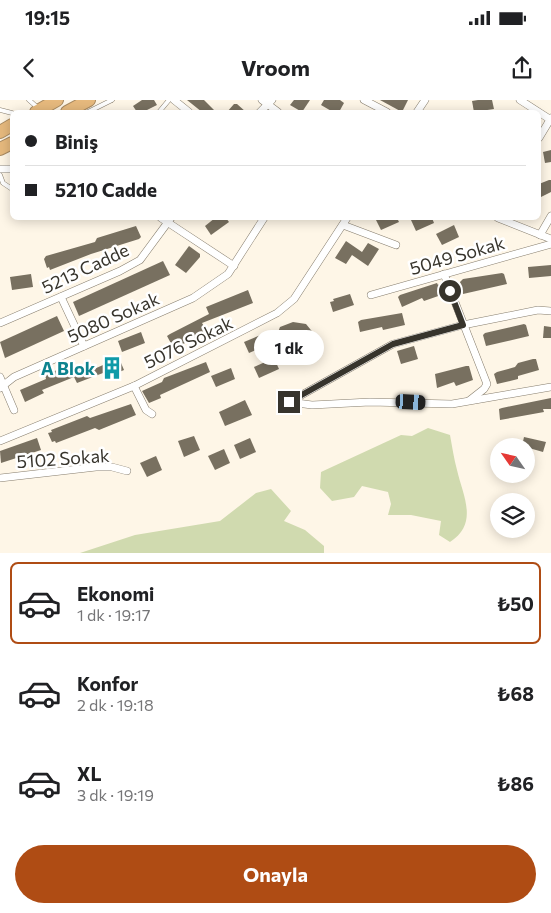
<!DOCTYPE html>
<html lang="tr">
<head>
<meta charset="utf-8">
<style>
  :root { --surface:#fff; --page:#f6f6f6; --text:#202124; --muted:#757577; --line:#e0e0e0; --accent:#af4c14 }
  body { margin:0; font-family:Commissioner,sans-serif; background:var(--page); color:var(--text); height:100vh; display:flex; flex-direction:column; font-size:19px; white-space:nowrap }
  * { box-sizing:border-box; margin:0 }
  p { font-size:16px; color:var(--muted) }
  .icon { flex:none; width:28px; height:28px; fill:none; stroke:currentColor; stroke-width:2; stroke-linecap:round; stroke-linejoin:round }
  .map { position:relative; height:453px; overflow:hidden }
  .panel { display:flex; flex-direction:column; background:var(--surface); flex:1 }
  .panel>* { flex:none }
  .hud { position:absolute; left:10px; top:10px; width:531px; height:110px; border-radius:8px; box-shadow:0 2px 12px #0003; display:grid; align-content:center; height:110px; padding:0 15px; background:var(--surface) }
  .needle { width:32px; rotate:304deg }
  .controls { position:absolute; left:490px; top:338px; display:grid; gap:10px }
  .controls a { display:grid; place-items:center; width:45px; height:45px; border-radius:50%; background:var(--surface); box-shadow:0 2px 12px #0003; font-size:25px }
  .end { position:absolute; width:22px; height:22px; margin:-11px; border:6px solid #37342c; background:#fff; box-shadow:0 0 0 2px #fff }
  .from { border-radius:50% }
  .bubble { position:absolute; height:35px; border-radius:18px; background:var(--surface); box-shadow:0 2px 12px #0003; font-size:16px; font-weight:700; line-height:35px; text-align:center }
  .car { position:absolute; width:15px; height:30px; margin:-15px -8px; border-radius:6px; box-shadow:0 0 4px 1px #0007; background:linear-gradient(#222 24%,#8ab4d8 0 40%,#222 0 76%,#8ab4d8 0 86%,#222 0) }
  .hud b { display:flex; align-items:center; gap:18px; height:48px; font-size:19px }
  .hud b+b { border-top:1px solid var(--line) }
  .hud i { width:12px; height:12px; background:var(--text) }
  ul { padding:9px 0 0; list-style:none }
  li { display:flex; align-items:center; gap:15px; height:82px; margin:0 10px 8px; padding:0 5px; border:2px solid transparent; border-radius:8px }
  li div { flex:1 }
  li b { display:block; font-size:19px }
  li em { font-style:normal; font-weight:700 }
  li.on { border-color:var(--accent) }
  li>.icon { width:45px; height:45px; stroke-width:1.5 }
  .action { display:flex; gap:10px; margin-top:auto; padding:10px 15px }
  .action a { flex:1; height:58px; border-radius:30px; background:var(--accent); color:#fff; font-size:20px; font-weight:700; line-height:58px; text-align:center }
  .status { display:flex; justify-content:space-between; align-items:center; height:35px; padding:0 25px; background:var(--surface); direction:ltr }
  .status svg { height:14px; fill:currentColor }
  header { display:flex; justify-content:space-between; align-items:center; height:65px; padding:0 15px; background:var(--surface); font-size:22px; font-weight:700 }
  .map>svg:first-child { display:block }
</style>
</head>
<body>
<div class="status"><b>19:15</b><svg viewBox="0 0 49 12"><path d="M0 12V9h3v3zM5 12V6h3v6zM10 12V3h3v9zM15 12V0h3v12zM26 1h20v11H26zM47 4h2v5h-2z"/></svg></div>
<header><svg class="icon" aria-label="back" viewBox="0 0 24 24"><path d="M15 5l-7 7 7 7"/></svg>Vroom<svg class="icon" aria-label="share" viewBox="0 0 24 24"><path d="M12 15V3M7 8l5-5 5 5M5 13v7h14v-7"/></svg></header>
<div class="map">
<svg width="551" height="453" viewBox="0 0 551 453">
  <rect width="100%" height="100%" fill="#fef6e7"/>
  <!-- green -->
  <g fill="#d0daaf">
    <path d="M428,328L450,335C452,346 454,359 457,370C463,396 479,423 450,442L439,435L441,421L411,415H388L391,404L388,392L362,386L354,397L332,401L320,388L321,372L401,335L412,336Z"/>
    <path d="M271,389L291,411L284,421L305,430L324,446V453H80L135,435L220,421L256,393Z"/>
  </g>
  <!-- building -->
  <g fill="#787060" fill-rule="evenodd">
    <path d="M142,0H154L157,5L143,12H137L133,6Z"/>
    <path d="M187,0H204L216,12H202Z"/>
    <path d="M294,0H310L302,12L290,5Z"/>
    <path d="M324,0H340L344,3L339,12H333L321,5Z"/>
    <path d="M380,0H408L402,12Z"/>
    <path d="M478,0H492L494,9L474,12L472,1Z"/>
    <path d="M234,4H237L246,12H227Z"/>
    <path d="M551,50V62L545,63L543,52Z"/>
    <path d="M549,80H551V92L539,98V84Z"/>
    <path d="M215,118H226L229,122L211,135L205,126Z"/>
    <path d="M375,118H397L399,122L381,130Z"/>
    <path d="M416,118H432L434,123L416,131L411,120Z"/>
    <path d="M454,125L459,137L442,145L436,134Z"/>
    <path d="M136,126L141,137L139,139L91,154L50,170L49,167L47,168L44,159L46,156L95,142L97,138Z"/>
    <path d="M346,141L362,152L368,143L379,149L368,166L352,155L346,164L335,158Z"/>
    <path d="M189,146L200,154V157L186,173L175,165Z"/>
    <path d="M163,161L170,175L79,216L73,202Z"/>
    <path d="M551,165V176L529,178L528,167Z"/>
    <path d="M502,173L504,174L507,184L463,194L460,182L463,179Z"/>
    <path d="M31,174L33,187L12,190L10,177Z"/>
    <path d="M437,183L438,185L440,184L444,194L424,201L422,198L402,207L398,197L400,195Z"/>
    <path d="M248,190L253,203L202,223L207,231L174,249L167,236L170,234L209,214L206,207Z"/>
    <path d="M350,194L354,205L333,212L330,202L334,201L333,199Z"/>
    <path d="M402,213L405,225L383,230L382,227L360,232L358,222L361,220Z"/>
    <path d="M57,216L64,231L5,258L0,242Z"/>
    <path d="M293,222L306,224L315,235L313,253L306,262L292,263L275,249L277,235L280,227ZM299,234L304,239L305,244L299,250L293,251L287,246L288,241Z"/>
    <path d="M524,224L526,225L529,236L486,246L483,235L485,233Z"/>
    <path d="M544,226L551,227V238H543Z"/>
    <path d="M141,232L145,243L122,252L118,241Z"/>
    <path d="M263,234L268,245L249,253L244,242Z"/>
    <path d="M414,246L418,259L401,264L397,251Z"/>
    <path d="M119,258L124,270L105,278L103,273L77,283L74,277L42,290L44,293L25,302L20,290L46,279L45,275L64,267L67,273L92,264L94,269Z"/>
    <path d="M274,258L279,269L259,278L254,267Z"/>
    <path d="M533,259H536L539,270L518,276V279L497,284L494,274L497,272L515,267L518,263Z"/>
    <path d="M206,262L210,272L160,295L161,298L149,303L142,291L162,282L164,278Z"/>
    <path d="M466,266H469L473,280L456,286L454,282L437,288L435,274Z"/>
    <path d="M231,268L235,279L216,287L211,276Z"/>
    <path d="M551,298V309H543L544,312L500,320L499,309L502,308Z"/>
    <path d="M245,300L252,315L225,326L219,312Z"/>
    <path d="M131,304L136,315L99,330L95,328L56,343L55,341L52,342L48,333L52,332L51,330L87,316L90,318Z"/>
    <path d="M194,336L200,350L184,357L178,341Z"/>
    <path d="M524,337L546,342L543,352L522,346Z"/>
    <path d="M37,338L41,350L1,363L0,351Z"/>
    <path d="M250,338L256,352L240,359L234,345Z"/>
    <path d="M224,349L230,363L215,370L208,356Z"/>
    <path d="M156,356L162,370L147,377L140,363Z"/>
  </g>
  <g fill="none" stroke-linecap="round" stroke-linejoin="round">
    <defs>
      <g id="lane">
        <path d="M29,0L38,8"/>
        <path d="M0,10L12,13"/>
        <path d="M88,12L112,0"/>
        <path d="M159,12L169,0"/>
        <path d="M0,75L3,83L12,89"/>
      </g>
      <g id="street">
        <path d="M174,0L189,12"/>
        <path d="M262,0L278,12"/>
        <path d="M364,0L387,12"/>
        <path d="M520,0L551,20"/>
        <path d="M260,12L272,0"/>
        <path d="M417,12L425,0"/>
        <path d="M539,38L551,18"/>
        <path d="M0,69H12"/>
        <path d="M161,118L234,166"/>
        <path d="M498,118L551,139"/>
        <path d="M343,125L396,145"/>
        <path d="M540,135L551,116"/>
        <path d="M444,174L487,284L484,289L470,300"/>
        <path d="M371,195L551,144"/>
        <path d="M61,197L84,246"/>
        <path d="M0,223L120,171L140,160L171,118"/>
        <path d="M0,277L14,310"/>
        <path d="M134,286L146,310L152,314"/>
        <path d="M0,288L14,277L193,198L228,174L264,118"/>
        <path d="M289,302L393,244L463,225L538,210L551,211"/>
        <path d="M289,302L312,305L370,302L452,304L551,287"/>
        <path d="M0,341L134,286L277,213L294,199L347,118"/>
        <path d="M0,378L96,367H112L127,371"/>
      </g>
      <g id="highway">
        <path d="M36,12L57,0"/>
        <path d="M67,12L89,0"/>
        <path d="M0,32L12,25"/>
        <path d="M0,49L12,43"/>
      </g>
    </defs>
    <!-- lane casing -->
    <use href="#lane" stroke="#867d6d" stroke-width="5"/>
    <!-- street casing -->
    <use href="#street" stroke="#867d6d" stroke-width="8"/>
    <!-- highway casing -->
    <use href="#highway" stroke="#a98a61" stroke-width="14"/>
    <!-- lane -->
    <use href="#lane" stroke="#fff" stroke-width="4"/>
    <!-- street -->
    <use href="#street" stroke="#fff" stroke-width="7"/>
    <!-- highway -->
    <use href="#highway" stroke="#e6b97d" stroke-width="12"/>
  </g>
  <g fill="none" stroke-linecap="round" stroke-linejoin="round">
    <!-- route -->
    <path stroke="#37342c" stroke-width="6" d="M289,302L393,244L463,225L450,191"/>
  </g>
  <!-- icons -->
  <defs>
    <symbol id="building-bare" viewBox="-9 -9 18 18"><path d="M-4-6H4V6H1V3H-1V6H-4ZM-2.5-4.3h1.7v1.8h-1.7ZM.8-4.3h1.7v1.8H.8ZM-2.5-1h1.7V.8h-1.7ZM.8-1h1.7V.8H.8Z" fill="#0f9aa8" stroke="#fff" stroke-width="2.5" paint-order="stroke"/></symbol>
  </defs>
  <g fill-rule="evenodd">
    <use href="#building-bare" x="96" y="252" width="32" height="32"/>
  </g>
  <g text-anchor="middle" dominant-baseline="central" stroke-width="5" stroke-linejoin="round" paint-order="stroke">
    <!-- street labels -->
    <g font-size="18" fill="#37342c" stroke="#fff">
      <text transform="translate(457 155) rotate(-16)">5049 Sokak</text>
      <text transform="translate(85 168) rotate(-25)">5213 Cadde</text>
      <text transform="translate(113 217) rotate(-24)">5080 Sokak</text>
      <text transform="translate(188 242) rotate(-26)">5076 Sokak</text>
      <text transform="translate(63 358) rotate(-4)">5102 Sokak</text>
    </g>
    <!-- culture labels -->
    <g font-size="18" font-weight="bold" fill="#0d838f" stroke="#fff" text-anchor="end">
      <text x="95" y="268">A Blok</text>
    </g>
  </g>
</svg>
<div class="controls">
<a><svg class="needle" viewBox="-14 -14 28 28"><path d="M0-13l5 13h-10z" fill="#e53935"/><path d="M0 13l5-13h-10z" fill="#757577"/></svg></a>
<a><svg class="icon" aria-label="layers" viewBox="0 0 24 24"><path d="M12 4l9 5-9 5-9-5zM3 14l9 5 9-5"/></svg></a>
</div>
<i class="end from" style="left:450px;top:191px"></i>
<i class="end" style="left:289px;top:302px"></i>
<div class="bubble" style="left:254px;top:230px;width:70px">1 dk</div>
<i class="car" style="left:411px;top:302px;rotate:93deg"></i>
<div class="hud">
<b><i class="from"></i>Biniş</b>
<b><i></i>5210 Cadde</b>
</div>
</div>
<section class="panel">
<ul>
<li class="on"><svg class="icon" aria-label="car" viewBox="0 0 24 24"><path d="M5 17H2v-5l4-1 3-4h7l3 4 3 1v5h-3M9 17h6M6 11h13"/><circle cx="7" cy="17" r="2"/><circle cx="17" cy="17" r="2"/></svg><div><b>Ekonomi</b><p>1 dk · 19:17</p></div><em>₺50</em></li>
<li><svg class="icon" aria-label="car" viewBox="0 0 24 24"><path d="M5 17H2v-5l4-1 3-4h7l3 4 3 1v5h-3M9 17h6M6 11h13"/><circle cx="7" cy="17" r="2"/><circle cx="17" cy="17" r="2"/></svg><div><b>Konfor</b><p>2 dk · 19:18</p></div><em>₺68</em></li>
<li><svg class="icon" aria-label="car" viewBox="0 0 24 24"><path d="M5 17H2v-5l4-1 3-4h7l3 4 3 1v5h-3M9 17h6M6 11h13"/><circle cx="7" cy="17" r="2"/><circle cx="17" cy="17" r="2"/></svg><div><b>XL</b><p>3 dk · 19:19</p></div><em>₺86</em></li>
</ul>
<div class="action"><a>Onayla</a></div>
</section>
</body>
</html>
